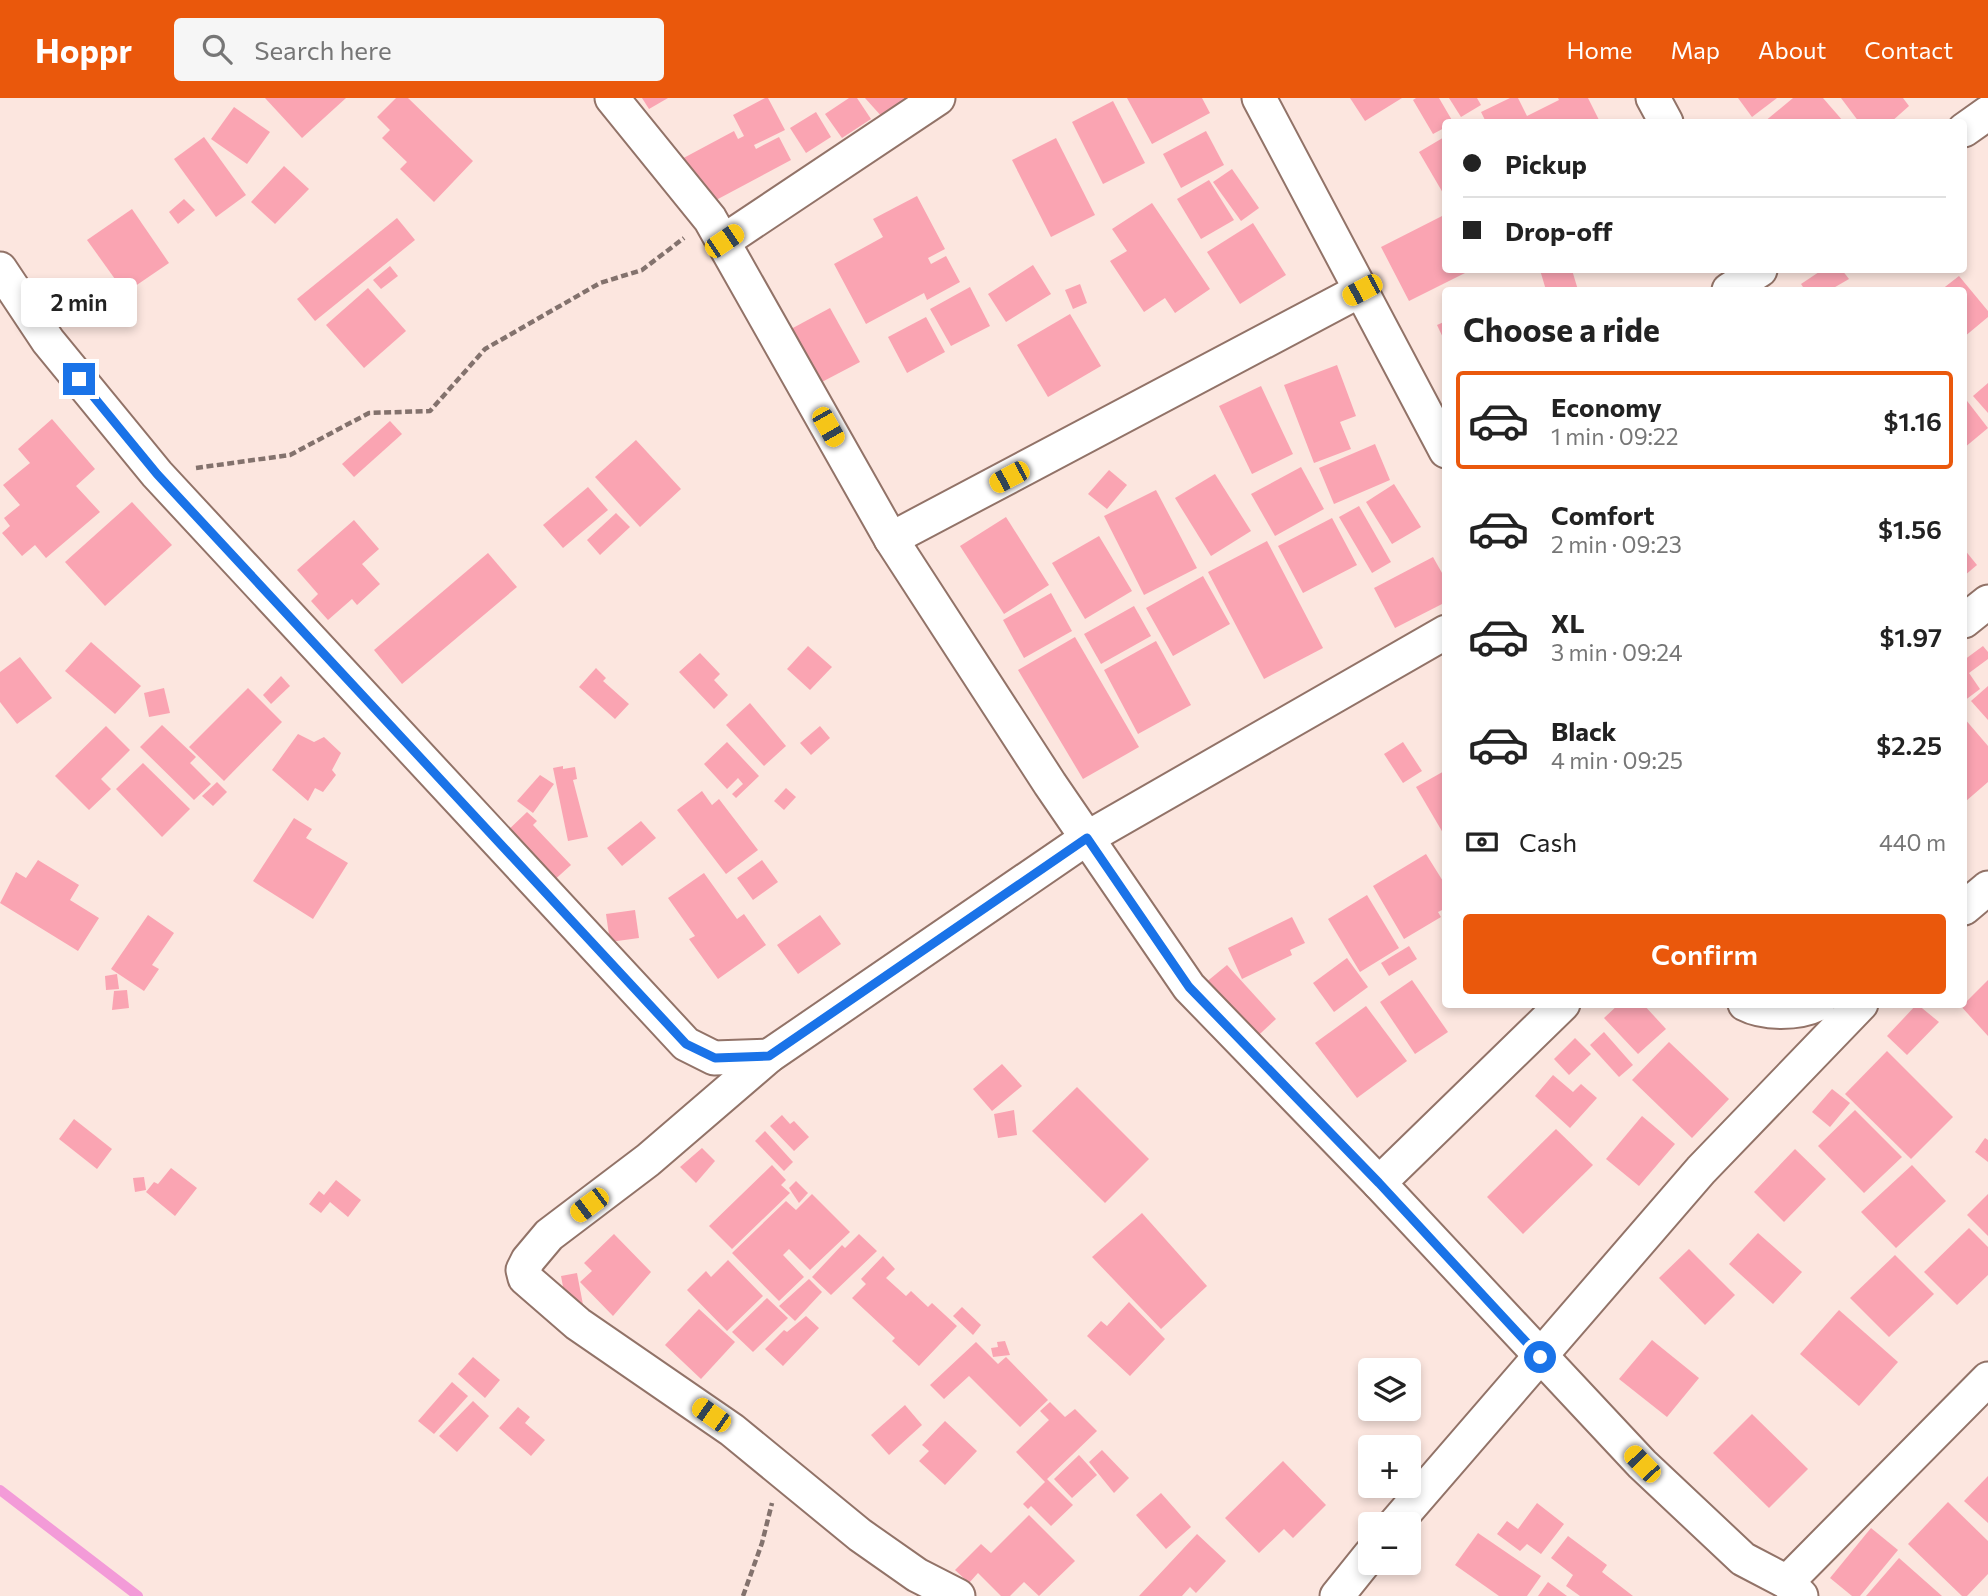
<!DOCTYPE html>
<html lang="en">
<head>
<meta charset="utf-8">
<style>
  :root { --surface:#fff; --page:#f6f6f6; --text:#222; --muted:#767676; --line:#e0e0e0; --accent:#ea580c }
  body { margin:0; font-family:Commissioner,sans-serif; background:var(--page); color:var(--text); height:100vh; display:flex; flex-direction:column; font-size:26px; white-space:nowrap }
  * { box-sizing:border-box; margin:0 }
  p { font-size:23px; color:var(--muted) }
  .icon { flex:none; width:38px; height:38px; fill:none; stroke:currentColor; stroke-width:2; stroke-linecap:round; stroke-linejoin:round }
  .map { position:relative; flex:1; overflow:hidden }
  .side { position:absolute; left:1442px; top:189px; width:525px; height:721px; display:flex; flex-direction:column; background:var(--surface); border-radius:7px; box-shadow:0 4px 10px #0003 }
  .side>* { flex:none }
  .hud { position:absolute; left:1442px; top:21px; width:525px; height:154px; border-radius:7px; box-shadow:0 4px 10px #0003; display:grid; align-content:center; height:154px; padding:0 21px; background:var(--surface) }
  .fabs { position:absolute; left:1358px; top:1260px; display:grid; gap:14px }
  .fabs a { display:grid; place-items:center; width:63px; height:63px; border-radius:7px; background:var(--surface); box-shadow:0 4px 10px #0003; font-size:35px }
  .end { position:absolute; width:32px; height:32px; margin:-16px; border:9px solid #1a73e8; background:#fff; box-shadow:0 0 0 4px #fff }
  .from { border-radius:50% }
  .bubble { position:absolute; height:49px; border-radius:7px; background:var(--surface); box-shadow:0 4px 10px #0003; font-size:23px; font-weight:600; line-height:49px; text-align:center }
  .car { position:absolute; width:21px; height:42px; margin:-21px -10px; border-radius:9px; box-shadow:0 0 5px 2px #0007; background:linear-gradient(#f5c518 24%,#345 0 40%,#f5c518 0 76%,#345 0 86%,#f5c518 0) }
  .hud b { display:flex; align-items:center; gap:24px; height:66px; font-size:26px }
  .hud b+b { border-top:2px solid var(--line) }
  .hud i { width:18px; height:18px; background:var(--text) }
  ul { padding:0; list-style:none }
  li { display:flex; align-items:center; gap:21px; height:98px; margin:0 14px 10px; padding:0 7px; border:4px solid transparent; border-radius:7px }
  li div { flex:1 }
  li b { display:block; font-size:26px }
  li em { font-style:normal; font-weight:600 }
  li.on { border-color:var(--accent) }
  li>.icon { width:63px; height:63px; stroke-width:1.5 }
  h2 { padding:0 21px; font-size:32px; line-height:84px }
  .pay { display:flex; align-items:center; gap:18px; height:77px; padding:0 21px; font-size:26px }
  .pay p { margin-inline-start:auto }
  .primary-button { display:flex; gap:14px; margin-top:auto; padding:14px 21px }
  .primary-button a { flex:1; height:80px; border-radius:7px; background:var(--accent); color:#fff; font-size:28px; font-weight:600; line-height:80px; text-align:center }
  header { display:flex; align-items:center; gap:42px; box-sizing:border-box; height:98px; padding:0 35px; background:var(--accent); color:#fff }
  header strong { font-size:33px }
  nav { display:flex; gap:38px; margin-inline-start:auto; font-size:24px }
  .search { width:490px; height:63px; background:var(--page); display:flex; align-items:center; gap:18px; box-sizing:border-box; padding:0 24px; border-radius:7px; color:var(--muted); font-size:26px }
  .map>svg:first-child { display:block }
</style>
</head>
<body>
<header>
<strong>Hoppr</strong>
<div class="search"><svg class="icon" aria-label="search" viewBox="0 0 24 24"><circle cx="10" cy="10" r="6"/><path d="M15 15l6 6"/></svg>Search here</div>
<nav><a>Home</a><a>Map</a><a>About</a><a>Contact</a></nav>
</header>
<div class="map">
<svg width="1988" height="1498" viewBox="0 0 1988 1498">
  <rect width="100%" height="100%" fill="#fce6df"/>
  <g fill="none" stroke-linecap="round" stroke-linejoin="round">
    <!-- stream -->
    <path stroke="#f39bd8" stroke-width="10" d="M0,1392L138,1498"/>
  </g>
  <!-- building -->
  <g fill="#faa4b2">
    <path d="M265,0H346L302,40Z"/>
    <path d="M396,0H408L473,63L434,104L400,71L407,64L382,40L390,32L377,19Z"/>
    <path d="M642,0H668L649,11Z"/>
    <path d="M765,0H768L785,32L754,47L756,51L779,39L791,62L703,109L678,63L734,33L738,41L744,38L733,17Z"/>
    <path d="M849,0H857L871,21L842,40L825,16Z"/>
    <path d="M865,0H906L883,20Z"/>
    <path d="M1127,0H1202L1210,15L1152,46Z"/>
    <path d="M1350,0H1402L1365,23Z"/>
    <path d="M1416,0H1439L1453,24H1446V29L1433,36L1413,2Z"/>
    <path d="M1449,0H1477L1481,7L1461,19Z"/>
    <path d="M1510,0H1518L1527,18L1559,2L1558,0H1588L1600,24H1486L1481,14Z"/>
    <path d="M1738,0H1777L1752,19Z"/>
    <path d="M1793,0H1823L1843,23L1764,24Z"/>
    <path d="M1841,0H1903L1909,8L1891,24H1859Z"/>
    <path d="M1113,3L1145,65L1103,86L1072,24Z"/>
    <path d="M234,9L270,34L247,66L211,41Z"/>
    <path d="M816,14L831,39L806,55L790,30Z"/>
    <path d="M1206,33L1224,67L1181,90L1163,56Z"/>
    <path d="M1446,38V94L1443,95L1419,54Z"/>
    <path d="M204,39L246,97L216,119L174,61Z"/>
    <path d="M1056,40L1095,117L1051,139L1012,62Z"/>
    <path d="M284,68L309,91L275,126L251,104Z"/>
    <path d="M1232,71L1259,110L1241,123L1213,84Z"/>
    <path d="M1209,82L1234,122L1201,141L1177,101Z"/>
    <path d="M917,98L945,151L928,160L931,166L946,158L960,184L927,202L924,195L866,226L834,166L883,139L873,121Z"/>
    <path d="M184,101L195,112L178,126L169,114Z"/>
    <path d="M1152,105L1210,191L1175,215L1165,200L1144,214L1110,163L1127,153L1112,131Z"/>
    <path d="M132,111L169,165L125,195L87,142Z"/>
    <path d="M1446,116V172H1471L1409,203L1381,149Z"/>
    <path d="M397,120L415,142L315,223L297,201Z"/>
    <path d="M1253,125L1286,177L1240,206L1207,154Z"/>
    <path d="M1033,167L1051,196L1006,224L988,196Z"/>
    <path d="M390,168L398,178L381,191L373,182Z"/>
    <path d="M1540,172H1572L1578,192H1546Z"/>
    <path d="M1822,172H1842L1849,181L1830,192H1805L1801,186Z"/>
    <path d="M1959,178L1988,213V219L1964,239V192H1941Z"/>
    <path d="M1080,186L1087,205L1073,211L1065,192Z"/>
    <path d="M970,189L990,228L951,248L930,211Z"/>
    <path d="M368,190L406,233L364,270L326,227Z"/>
    <path d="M830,210L860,264L820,285L791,231Z"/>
    <path d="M1070,216L1101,268L1048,299L1017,247Z"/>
    <path d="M926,219L945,254L907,275L888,239Z"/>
    <path d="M1446,223V246L1437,227Z"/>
    <path d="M1337,267L1356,318L1340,324L1351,351L1314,365L1284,287Z"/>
    <path d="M1988,285V315L1973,298Z"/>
    <path d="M1261,288L1293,356L1252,376L1219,308Z"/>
    <path d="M1964,299L1988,330L1964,350Z"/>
    <path d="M52,321L95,371L76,388L100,414L46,460L35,447L22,458L2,435L10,428L4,420L20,407L3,387L30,365L18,351Z"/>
    <path d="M390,323L402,336L354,379L342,366Z"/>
    <path d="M636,342L681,391L640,429L595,379Z"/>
    <path d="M1375,346L1390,382L1334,406L1319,370Z"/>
    <path d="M1301,369L1324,411L1275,438L1251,396Z"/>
    <path d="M1109,372L1127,387L1107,411L1088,396Z"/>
    <path d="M1215,376L1251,433L1211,458L1175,400Z"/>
    <path d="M1394,386L1421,429L1392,446L1366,404Z"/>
    <path d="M588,389L608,412L563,450L543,427Z"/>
    <path d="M1156,392L1197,470L1144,497L1104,418Z"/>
    <path d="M132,404L172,447L105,508L65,464Z"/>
    <path d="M1359,408L1391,464L1372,475L1339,419Z"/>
    <path d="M616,415L630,429L600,457L587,442Z"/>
    <path d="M1006,419L1049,487L1004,516L960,448Z"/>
    <path d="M1332,420L1357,467L1303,495L1278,448Z"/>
    <path d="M354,422L379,451L362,466L380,486L357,507L352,501L328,522L311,503L318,496L297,472Z"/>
    <path d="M1099,438L1132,493L1085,521L1052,465Z"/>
    <path d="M1267,443L1323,550L1264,581L1208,474Z"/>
    <path d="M1964,451L1977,467L1964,478Z"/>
    <path d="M488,455L517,489L402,586L374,552Z"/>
    <path d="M1433,459L1446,482V504L1395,530L1374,490Z"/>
    <path d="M1203,478L1230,526L1173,558L1146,510Z"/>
    <path d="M1051,495L1072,533L1024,560L1003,522Z"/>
    <path d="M1134,508L1151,538L1101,566L1084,536Z"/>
    <path d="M1075,539L1139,649L1083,681L1018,572Z"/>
    <path d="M1156,543L1191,607L1138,636L1104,572Z"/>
    <path d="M91,544L141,588L115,616L65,573Z"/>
    <path d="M808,548L832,569L810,592L787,571Z"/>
    <path d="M1983,548L1988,554V561L1969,575L1980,591L1964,603V562Z"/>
    <path d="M700,555L720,576L714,582L728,597L714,611L679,574Z"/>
    <path d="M20,559L52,600L17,626L0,604V574Z"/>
    <path d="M596,570L606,580L603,583L629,606L615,621L579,589Z"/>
    <path d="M281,578L290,588L271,606L263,597Z"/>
    <path d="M1988,588V622L1971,603Z"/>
    <path d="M164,590L170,615L149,619L144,595Z"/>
    <path d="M248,590L282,624L224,683L189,649Z"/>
    <path d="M750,605L786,648L764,668L726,627Z"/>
    <path d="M1964,620L1988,648V684L1966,703L1964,699Z"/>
    <path d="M162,627L196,659L190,665L211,686L194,702L140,649Z"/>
    <path d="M106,628L130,652L101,681L111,691L89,712L55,678Z"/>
    <path d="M820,628L830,640L811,657L800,645Z"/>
    <path d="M298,636L314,644L324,639L341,655L332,672L336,677L323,694L315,690L308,703L272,672Z"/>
    <path d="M727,644L759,678L736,700L732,696L743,686L738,680L727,691L704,666Z"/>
    <path d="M1403,644L1422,673L1403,685L1384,656Z"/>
    <path d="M143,665L190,711L162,739L116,691Z"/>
    <path d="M563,668V671L575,669L577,681L573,682L588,739L568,743L553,670Z"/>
    <path d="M1446,672V740L1416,689Z"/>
    <path d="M540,677L554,686L533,715L517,703Z"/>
    <path d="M217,684L227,694L213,708L202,698Z"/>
    <path d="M786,690L796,699L784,712L774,703Z"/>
    <path d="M702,693L712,707L719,701L758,752L726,776L677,712Z"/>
    <path d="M527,714L537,723L533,727L571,767L551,785L504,736Z"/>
    <path d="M294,720L312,731L306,740L348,765L313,821L253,783Z"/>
    <path d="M641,723L656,740L622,768L607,750Z"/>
    <path d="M1426,756L1446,788V810L1438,814L1441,819L1404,841L1373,788Z"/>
    <path d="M38,762L79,787L70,802L99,820L78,853L0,805L16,774L26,780Z"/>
    <path d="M762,762L778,784L753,802L737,780Z"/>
    <path d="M704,775L737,821L744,816L766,847L718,881L689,841L695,838L668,800Z"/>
    <path d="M1367,797L1399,850L1360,874L1328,821Z"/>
    <path d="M635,812L639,840L610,844L606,816Z"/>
    <path d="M148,817L174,835L152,867L159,871L144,893L111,871Z"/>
    <path d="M820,817L841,846L798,876L777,847Z"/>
    <path d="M1292,819L1305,845L1290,852L1292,857L1242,881L1228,850Z"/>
    <path d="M1409,848L1417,861L1389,878L1381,865Z"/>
    <path d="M1347,860L1368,889L1334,914L1313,885Z"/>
    <path d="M1227,867L1276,921L1249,946L1199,890Z"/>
    <path d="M117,876L119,891L106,892L105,878Z"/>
    <path d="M1412,882L1448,934L1415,956L1380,904Z"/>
    <path d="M1988,882V938L1959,906H1964Z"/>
    <path d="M127,892L129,910L112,912L114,893Z"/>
    <path d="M1619,906H1643L1666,931L1638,956L1604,920Z"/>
    <path d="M1917,906L1939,924L1907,957L1887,938Z"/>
    <path d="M1366,908L1407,963L1357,1000L1315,945Z"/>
    <path d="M1604,934L1633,967L1619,979L1590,947Z"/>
    <path d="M1575,940L1591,956L1569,977L1554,961Z"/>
    <path d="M1669,944L1729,1001L1692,1040L1632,982Z"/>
    <path d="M1887,953L1953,1019L1911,1061L1845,996Z"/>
    <path d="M1002,966L1022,988L992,1013L973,991Z"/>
    <path d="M1553,977L1573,994L1581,986L1597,1000L1570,1030L1535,998Z"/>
    <path d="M1077,989L1149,1061L1105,1105L1032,1033Z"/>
    <path d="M1832,991L1850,1005L1830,1029L1812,1014Z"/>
    <path d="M1014,1012L1017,1037L998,1040L994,1016Z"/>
    <path d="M1855,1012L1902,1059L1864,1095L1818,1048Z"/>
    <path d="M782,1017L790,1026L794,1023L809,1039L794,1053L770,1028Z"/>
    <path d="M1642,1018L1675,1046L1639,1088L1606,1061Z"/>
    <path d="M74,1021L112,1051L97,1071L59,1041Z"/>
    <path d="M1556,1031L1593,1067L1523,1136L1487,1099Z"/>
    <path d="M765,1033L793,1064L784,1073L755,1043Z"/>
    <path d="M1985,1040L1988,1042V1064L1975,1054Z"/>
    <path d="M702,1050L715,1063L696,1085L680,1069Z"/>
    <path d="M1795,1051L1826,1081L1784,1124L1754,1094Z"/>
    <path d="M772,1067L786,1082L781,1087L790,1095L732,1151L709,1128Z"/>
    <path d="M1912,1067L1946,1103L1896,1150L1861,1114Z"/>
    <path d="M171,1070L197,1090L175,1118L146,1094L154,1084L158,1086Z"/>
    <path d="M144,1079L146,1092L135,1094L133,1080Z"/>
    <path d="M336,1082L361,1102L348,1119L330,1104L321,1115L309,1106L319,1093L324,1097Z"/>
    <path d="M796,1083L808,1095L799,1105L789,1090Z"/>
    <path d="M812,1096L850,1134L810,1172L789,1151L783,1157L804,1179L779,1203L732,1155L786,1103L796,1112Z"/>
    <path d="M1988,1096V1138L1967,1117Z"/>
    <path d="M1142,1115L1207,1188L1161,1231L1092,1159Z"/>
    <path d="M1969,1130L1988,1149V1177L1957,1207L1924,1174Z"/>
    <path d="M1758,1135L1802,1174L1773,1206L1729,1166Z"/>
    <path d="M614,1136L651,1174L613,1218L580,1184L592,1173L584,1165Z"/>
    <path d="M859,1136L877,1153L831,1197L812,1179L842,1147L845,1150Z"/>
    <path d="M1689,1151L1735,1197L1705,1227L1659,1180Z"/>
    <path d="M1895,1157L1934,1196L1889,1239L1850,1200Z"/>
    <path d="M883,1158L895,1171L886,1180L906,1198L911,1193L928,1209L932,1205L957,1228L919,1268L892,1243L895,1240L852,1200L866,1186L861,1181Z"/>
    <path d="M728,1162L763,1198L727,1233L687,1192L706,1173L711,1179Z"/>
    <path d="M577,1175L584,1212L568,1215L561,1178Z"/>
    <path d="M809,1181L822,1194L795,1223L779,1208Z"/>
    <path d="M767,1200L788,1220L753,1254L732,1234Z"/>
    <path d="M1129,1204L1165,1241L1130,1278L1087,1238L1101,1223L1107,1228Z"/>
    <path d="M962,1209L981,1227L973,1237L953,1218Z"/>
    <path d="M699,1211L735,1244L701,1281L665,1247Z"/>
    <path d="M1839,1212L1898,1264L1859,1308L1800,1256Z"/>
    <path d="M806,1218L819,1230L783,1268L765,1251L784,1232L787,1234Z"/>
    <path d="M1652,1242L1699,1280L1667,1319L1619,1281Z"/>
    <path d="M1005,1243L1010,1257L993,1259L991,1250L998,1249L997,1244Z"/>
    <path d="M976,1244L998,1266L1006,1259L1048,1302L1020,1329L969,1278L944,1301L930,1287Z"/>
    <path d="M473,1259L500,1282L485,1300L458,1276Z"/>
    <path d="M452,1284L468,1298L434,1336L418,1323Z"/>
    <path d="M473,1303L489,1318L457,1354L439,1338Z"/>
    <path d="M1050,1304L1065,1319L1075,1311L1097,1333L1047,1381L1073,1407L1051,1428L1031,1408L1028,1411L1023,1406L1045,1384L1016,1354L1049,1322L1040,1313Z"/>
    <path d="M905,1307L922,1327L889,1357L871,1337Z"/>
    <path d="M518,1309L530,1319L525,1325L545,1342L531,1358L499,1330Z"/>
    <path d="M1752,1316L1808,1371L1769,1410L1713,1355Z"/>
    <path d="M945,1323L977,1353L945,1387L919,1363L929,1353L922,1347Z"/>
    <path d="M1102,1352L1129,1380L1114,1395L1089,1364Z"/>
    <path d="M1079,1357L1097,1377L1072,1400L1054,1381Z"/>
    <path d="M1283,1363L1326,1407L1293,1440L1284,1431L1259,1455L1225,1420Z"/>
    <path d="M1988,1378V1425L1964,1403Z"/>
    <path d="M1161,1395L1191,1429L1166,1451L1136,1417Z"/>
    <path d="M1948,1404L1988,1443V1476L1967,1498H1962L1908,1446Z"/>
    <path d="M1537,1405L1564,1426L1541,1456L1527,1446L1520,1453L1497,1436L1507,1423L1518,1431Z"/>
    <path d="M1029,1417L1075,1463L1039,1498L1024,1484L1010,1498H1001L978,1475L969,1485L955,1472L981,1446L991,1455Z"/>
    <path d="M1871,1430L1898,1452L1860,1498H1852L1830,1480Z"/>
    <path d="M1478,1435L1541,1478L1527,1498H1499L1455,1467Z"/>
    <path d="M1197,1436L1226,1463L1196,1495L1190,1489L1182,1498H1139Z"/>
    <path d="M1568,1438L1607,1467L1602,1474L1633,1498H1580L1566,1488L1573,1477L1551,1460Z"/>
    <path d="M1899,1460L1942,1498H1866Z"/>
    <path d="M1548,1484L1567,1498H1538Z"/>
  </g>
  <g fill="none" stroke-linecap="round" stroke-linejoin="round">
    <defs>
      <g id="street">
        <path d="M612,0L710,121L891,441L1050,686L1189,889L1379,1085L1642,1366L1743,1461L1787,1484L1801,1498"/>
        <path d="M1259,0L1446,353"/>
        <path d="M1653,0L1666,24"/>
        <path d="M1964,32L1988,15"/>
        <path d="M724,143L938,0"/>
        <path d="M0,171L48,243L157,376L686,946L714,960L769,958"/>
        <path d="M1729,192L1760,172"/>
        <path d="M891,441L1361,192"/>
        <path d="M1964,523L1988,504"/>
        <path d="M1964,810L1988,790"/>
        <path d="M1745,906C1764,916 1798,916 1818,906"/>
        <path d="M1379,1085L1563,906"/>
        <path d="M1395,1426L1701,1072L1861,906"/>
        <path d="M1787,1484L1988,1281"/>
        <path d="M958,1498L917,1477L860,1437L732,1332L578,1226L525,1180L523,1172L528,1162L549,1137L648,1062L769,958L1087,740L1446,534"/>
        <path d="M1337,1498L1370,1457"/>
      </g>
    </defs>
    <!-- street casing -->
    <use href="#street" stroke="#927368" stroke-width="37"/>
    <!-- path -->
    <g stroke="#83726d" stroke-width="4.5" stroke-dasharray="7 3.5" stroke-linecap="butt">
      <path d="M196,370L290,357L369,315L430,313L485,251L600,185L642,172L684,140"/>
      <path d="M743,1498L762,1445L772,1405"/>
    </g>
    <!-- street -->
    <use href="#street" stroke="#fff" stroke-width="33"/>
  </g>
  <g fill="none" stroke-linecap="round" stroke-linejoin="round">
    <!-- route -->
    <path stroke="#1a73e8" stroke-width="9" d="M79,281L157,376L686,946L715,960L769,958L1087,740L1189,889L1379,1085L1540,1259"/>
  </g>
</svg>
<div class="fabs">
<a><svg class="icon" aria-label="layers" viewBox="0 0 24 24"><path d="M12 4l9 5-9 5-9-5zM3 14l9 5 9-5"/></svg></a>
<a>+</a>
<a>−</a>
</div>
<i class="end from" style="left:1540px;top:1259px"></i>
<i class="end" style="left:79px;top:281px"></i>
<div class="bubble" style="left:21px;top:180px;width:116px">2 min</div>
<i class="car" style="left:724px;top:143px;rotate:56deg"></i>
<i class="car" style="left:1362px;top:192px;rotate:242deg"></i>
<i class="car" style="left:828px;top:329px;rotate:150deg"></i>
<i class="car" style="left:1009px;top:379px;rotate:242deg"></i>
<i class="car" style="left:589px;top:1107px;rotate:233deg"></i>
<i class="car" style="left:711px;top:1317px;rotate:305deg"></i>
<i class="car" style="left:1642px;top:1366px;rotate:316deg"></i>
<div class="hud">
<b><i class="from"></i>Pickup</b>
<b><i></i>Drop-off</b>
</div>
<section class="side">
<h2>Choose a ride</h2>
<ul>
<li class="on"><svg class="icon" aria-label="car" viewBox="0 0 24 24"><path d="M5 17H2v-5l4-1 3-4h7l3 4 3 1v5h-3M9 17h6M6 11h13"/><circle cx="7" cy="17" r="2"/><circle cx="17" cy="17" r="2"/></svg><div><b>Economy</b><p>1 min · 09:22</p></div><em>$1.16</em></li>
<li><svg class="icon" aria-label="car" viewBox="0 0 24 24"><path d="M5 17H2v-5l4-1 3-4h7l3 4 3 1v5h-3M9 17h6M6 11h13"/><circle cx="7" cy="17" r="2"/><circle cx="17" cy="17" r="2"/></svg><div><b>Comfort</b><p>2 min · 09:23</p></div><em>$1.56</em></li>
<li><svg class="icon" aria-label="car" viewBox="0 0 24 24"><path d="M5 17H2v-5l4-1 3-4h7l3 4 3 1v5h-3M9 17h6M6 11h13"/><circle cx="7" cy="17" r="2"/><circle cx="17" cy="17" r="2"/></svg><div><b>XL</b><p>3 min · 09:24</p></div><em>$1.97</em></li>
<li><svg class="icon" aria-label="car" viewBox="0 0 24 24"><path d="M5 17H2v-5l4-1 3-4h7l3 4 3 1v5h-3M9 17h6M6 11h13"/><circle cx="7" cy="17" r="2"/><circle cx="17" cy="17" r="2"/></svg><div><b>Black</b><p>4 min · 09:25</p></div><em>$2.25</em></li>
</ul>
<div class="pay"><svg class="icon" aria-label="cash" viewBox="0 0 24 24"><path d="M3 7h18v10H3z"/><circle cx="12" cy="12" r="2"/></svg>Cash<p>440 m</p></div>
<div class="primary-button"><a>Confirm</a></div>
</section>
</div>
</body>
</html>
